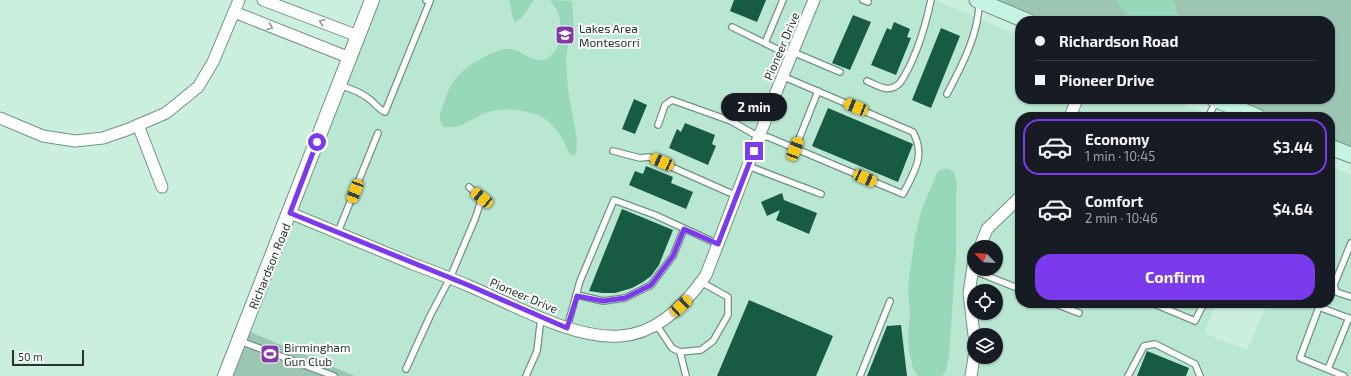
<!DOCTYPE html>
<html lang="en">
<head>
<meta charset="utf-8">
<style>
  :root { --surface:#171b24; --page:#20242c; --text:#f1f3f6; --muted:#9ea1a6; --line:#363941; --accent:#7c3aed }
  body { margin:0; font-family:"Exo 2",sans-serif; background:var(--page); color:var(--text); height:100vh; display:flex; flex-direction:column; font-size:15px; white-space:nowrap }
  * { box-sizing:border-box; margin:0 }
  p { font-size:13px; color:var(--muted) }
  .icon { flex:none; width:22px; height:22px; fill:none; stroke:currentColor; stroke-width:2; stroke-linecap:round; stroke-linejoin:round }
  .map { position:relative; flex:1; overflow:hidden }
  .drawer { position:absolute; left:1015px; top:112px; width:320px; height:196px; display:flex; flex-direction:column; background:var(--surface); border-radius:16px; box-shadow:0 1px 3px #0004 }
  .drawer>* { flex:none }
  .guide { position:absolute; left:1015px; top:16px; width:320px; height:88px; border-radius:16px; box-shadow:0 1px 3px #0004; display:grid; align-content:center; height:88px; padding:0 20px; background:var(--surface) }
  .needle { width:26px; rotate:295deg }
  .buttons { position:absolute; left:967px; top:240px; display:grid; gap:8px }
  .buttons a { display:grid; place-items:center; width:36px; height:36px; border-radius:50%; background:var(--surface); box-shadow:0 1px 3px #0004; font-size:20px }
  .scale { position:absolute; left:12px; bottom:10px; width:72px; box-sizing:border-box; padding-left:4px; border:2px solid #26352e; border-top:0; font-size:11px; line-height:14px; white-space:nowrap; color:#26352e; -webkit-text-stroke:3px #fff; paint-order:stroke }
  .end { position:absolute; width:18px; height:18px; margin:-9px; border:5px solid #7c3aed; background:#fff; box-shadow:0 0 0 2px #fff }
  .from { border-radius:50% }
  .bubble { position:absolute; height:28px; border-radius:14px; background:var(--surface); box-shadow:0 1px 3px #0004; font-size:13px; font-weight:700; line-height:28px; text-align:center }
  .car { position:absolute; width:12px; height:24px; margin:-12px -6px; border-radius:5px; box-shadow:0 0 3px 1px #0007; background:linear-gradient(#f5c518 24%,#345 0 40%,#f5c518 0 76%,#345 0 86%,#f5c518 0) }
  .guide b { display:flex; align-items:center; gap:14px; height:38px; font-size:15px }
  .guide b+b { border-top:1px solid var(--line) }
  .guide i { width:10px; height:10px; background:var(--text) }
  ul { padding:7px 0 0; list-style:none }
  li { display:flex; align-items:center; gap:12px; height:56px; margin:0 8px 6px; padding:0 12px; border:2px solid transparent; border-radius:16px }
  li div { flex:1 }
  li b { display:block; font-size:15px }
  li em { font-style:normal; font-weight:700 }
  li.selected { border-color:var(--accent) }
  li>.icon { width:36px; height:36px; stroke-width:1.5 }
  .button { display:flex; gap:8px; margin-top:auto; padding:8px 20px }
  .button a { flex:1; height:46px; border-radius:16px; background:var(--accent); color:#fff; font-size:16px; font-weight:700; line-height:46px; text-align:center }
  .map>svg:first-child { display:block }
</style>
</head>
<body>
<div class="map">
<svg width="1351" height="376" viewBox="0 0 1351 376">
  <rect width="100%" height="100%" fill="#cbefdd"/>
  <!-- built -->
  <path fill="#bae7d1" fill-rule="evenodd" d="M380,0H934L1020,36V99H1172L1215,117H1020V303H1217L1204,333L1247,350L1268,303H1330V166L1351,175V376H355L251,332ZM974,247H996V269H974ZM974,291H996V313H974ZM974,335H996V357H974Z"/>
  <!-- green -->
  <g fill="#9dc6b2">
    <path d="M995,0H1351V150L1330,141V117H1270L1226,99H1330V21H1035L993,4Z"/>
    <path d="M246,330L355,376H228Z"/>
  </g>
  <!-- water -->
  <g fill="#96d8b9">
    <path d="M509,0H534L521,19L514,22Z"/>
    <path d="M550,0L572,1L574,30L568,46L566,60L568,90L577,139L576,154L574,156C568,155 567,147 564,142C559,131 549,119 537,115C522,109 503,107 489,112C474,116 459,132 443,126C436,117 443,106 446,97C449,87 455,78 462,72C471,63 499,47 511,49C522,51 532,62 543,60C561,55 564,28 558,13C556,8 553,4 550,0Z"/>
    <path d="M1117,0H1173L1180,21H1130Z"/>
    <path d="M947,168L954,172L957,185L956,193V253L949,355L946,371L942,376H918L913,368L909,351L908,332L910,315L908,285L915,237L921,211L938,171Z"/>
  </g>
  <!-- building -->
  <g fill="#165b42">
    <path d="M734,0H766L757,22L730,11Z"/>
    <path d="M853,15L871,22L850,70L832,63Z"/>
    <path d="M894,22L910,29L907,37L911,38L896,75L871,65L887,28L891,30Z"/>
    <path d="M941,28L960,36L931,108L912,100Z"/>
    <path d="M634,99L647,105L635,134L622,129Z"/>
    <path d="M828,108L913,144L898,182L812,146Z"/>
    <path d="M685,123L715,135L712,144L716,146L708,165L669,148L677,129L681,132Z"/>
    <path d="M646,166L673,177L671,183L693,192L686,209L629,185L635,171L643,174Z"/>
    <path d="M782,193L784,200L817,213L809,234L776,220L780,210L767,216L761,202Z"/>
    <path d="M622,209L673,230L659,265L651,276L643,282L632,288L615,293H602L589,291Z"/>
    <path d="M749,300L833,336L816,376H717Z"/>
    <path d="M901,325L907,376H867L887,326Z"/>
    <path d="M1147,351L1189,368L1186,376H1137Z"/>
  </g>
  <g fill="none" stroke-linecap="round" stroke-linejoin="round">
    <defs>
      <g id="service">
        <path d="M863,0L868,2"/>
        <path d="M732,27L791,56"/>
        <path d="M765,43L783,0"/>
        <path d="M793,52L840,72"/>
        <path d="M867,81C879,86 888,94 900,83C916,59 925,28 931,0"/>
        <path d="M339,85C349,88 360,92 368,98C375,103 378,109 385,112L430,1L426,0"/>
        <path d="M947,94C961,67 979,34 979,3"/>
        <path d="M1208,117L1217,100"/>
        <path d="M658,125L665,105L672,100L731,121L759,137H768L903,194C914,172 926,156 913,132L782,76"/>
        <path d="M795,149L818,91"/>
        <path d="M613,151L640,158L649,157L737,196"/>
        <path d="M748,166L821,194"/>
        <path d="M338,232L378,133"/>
        <path d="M1351,243L1334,285L1336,292L1351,297"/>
        <path d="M972,270L1020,289"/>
        <path d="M577,295L603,301L625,298L651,285L673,256L684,229"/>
        <path d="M1053,303L1079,313"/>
        <path d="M1152,303L1195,321L1204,303"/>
        <path d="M656,324L672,348L680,352L701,350L713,341L728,315V297L701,282"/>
        <path d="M567,328L580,281L614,200L655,215L718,244"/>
        <path d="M240,341L334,376"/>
        <path d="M680,352L686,376"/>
        <path d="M406,369L430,316L450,278L475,219L482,198L469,187"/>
        <path d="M1328,369L1349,318"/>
        <path d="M526,376L537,351L541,317"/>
        <path d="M860,376L890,301"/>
        <path d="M1128,376L1144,346L1155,344L1195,364L1200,376"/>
        <path d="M1344,376L1300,358L1319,307L1351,319"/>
      </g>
      <g id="minor">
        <path d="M263,0L358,36"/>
        <path d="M234,12L350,58"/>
        <path d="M1070,117L1077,99"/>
        <path d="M0,118L43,136L75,141L103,138L129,129L166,113L198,87L213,62L239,0"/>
        <path d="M138,125L162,187"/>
        <path d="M290,213C331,230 372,247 413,264C432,271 451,278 469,286C512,304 575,340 620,336C658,334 686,304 706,275L777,90L814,0"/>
        <path d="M980,247L987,229L1020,197"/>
        <path d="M974,260L969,293L974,335"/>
        <path d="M971,376L974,357"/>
      </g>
      <path id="tertiary" d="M225,376L372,0"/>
      <g id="secondary">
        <path d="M977,0L1027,21"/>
        <path d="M1214,99L1258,117"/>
        <path d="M1330,147L1351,155"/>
      </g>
    </defs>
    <!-- service casing -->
    <use href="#service" stroke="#709382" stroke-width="8"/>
    <!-- minor casing -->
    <use href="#minor" stroke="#709382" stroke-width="13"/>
    <!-- tertiary casing -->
    <use href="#tertiary" stroke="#709382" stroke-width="16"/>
    <!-- secondary casing -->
    <use href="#secondary" stroke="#709382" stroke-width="17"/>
    <!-- service -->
    <use href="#service" stroke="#fff" stroke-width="5.5"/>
    <!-- minor -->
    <use href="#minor" stroke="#fff" stroke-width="11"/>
    <!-- tertiary -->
    <use href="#tertiary" stroke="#fff" stroke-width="14"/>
    <!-- secondary -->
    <use href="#secondary" stroke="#c5f4e3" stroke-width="15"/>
  </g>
  <!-- one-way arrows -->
  <defs><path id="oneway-chevron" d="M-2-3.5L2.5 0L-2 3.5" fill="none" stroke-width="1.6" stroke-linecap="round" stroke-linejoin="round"/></defs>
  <g stroke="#929a96">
    <use href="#oneway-chevron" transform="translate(322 22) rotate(-159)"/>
    <use href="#oneway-chevron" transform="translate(270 27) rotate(22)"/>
  </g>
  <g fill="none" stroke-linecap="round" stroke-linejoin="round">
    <!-- route -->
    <path stroke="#7c3aed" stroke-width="5" d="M317,142L290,213L468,285L567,328L577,296L603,301L625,298L651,285L673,256L684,229L718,244L754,151"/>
  </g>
  <!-- icons -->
  <defs>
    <symbol id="school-square" viewBox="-11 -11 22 22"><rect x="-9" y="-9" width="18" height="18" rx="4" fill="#8536a7" stroke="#fff"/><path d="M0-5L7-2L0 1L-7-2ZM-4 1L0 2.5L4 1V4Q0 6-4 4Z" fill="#fff"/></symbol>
    <symbol id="stadium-square" viewBox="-11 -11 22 22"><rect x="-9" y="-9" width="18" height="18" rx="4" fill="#8536a7" stroke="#fff"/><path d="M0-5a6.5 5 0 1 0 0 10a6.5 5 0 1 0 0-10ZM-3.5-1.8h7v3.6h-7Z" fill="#fff"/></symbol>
  </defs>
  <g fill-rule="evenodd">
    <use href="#school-square" x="554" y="24" width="22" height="22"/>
    <use href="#stadium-square" x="259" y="343" width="22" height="22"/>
  </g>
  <g text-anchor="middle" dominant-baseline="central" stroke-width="4" stroke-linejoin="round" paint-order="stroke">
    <!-- poi labels -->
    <g font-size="12" fill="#26352e" stroke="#fff" text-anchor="start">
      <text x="579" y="28">Lakes Area<tspan x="579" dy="14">Montesorri</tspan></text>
      <text x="284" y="347">Birmingham<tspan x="284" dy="14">Gun Club</tspan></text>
    </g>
    <!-- street labels -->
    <g font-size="12" fill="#26352e" stroke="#fff">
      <text transform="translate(781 46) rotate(-67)">Pioneer Drive</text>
      <text transform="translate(269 266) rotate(-68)">Richardson Road</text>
      <text transform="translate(524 295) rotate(23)">Pioneer Drive</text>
    </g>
  </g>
</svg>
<div class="buttons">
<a><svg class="needle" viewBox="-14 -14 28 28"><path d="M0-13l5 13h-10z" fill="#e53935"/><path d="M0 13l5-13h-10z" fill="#9ea1a6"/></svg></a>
<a><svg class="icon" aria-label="locate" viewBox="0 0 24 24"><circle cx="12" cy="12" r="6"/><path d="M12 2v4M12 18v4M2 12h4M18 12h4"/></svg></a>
<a><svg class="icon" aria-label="layers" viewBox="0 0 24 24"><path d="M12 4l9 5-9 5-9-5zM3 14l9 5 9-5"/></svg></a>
</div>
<div class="scale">50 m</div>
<i class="end from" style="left:317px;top:142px"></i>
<i class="end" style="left:754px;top:151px"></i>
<div class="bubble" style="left:721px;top:93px;width:66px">2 min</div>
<i class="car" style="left:856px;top:107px;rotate:292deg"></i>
<i class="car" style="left:795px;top:149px;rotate:21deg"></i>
<i class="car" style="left:662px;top:162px;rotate:294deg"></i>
<i class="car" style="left:865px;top:178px;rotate:114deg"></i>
<i class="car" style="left:355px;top:191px;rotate:201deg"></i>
<i class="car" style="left:482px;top:198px;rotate:309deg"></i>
<i class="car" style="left:681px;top:306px;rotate:47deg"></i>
<div class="guide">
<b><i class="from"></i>Richardson Road</b>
<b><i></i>Pioneer Drive</b>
</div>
<section class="drawer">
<ul>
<li class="selected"><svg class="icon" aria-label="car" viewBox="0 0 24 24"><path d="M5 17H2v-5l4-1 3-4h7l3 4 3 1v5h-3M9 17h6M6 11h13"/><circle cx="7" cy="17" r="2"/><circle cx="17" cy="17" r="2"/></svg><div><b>Economy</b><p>1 min · 10:45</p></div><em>$3.44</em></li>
<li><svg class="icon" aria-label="car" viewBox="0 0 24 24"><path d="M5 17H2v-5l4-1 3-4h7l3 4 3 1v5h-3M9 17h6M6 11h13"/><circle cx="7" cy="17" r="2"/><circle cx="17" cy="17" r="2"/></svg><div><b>Comfort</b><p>2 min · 10:46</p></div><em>$4.64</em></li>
</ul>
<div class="button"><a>Confirm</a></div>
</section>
</div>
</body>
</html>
